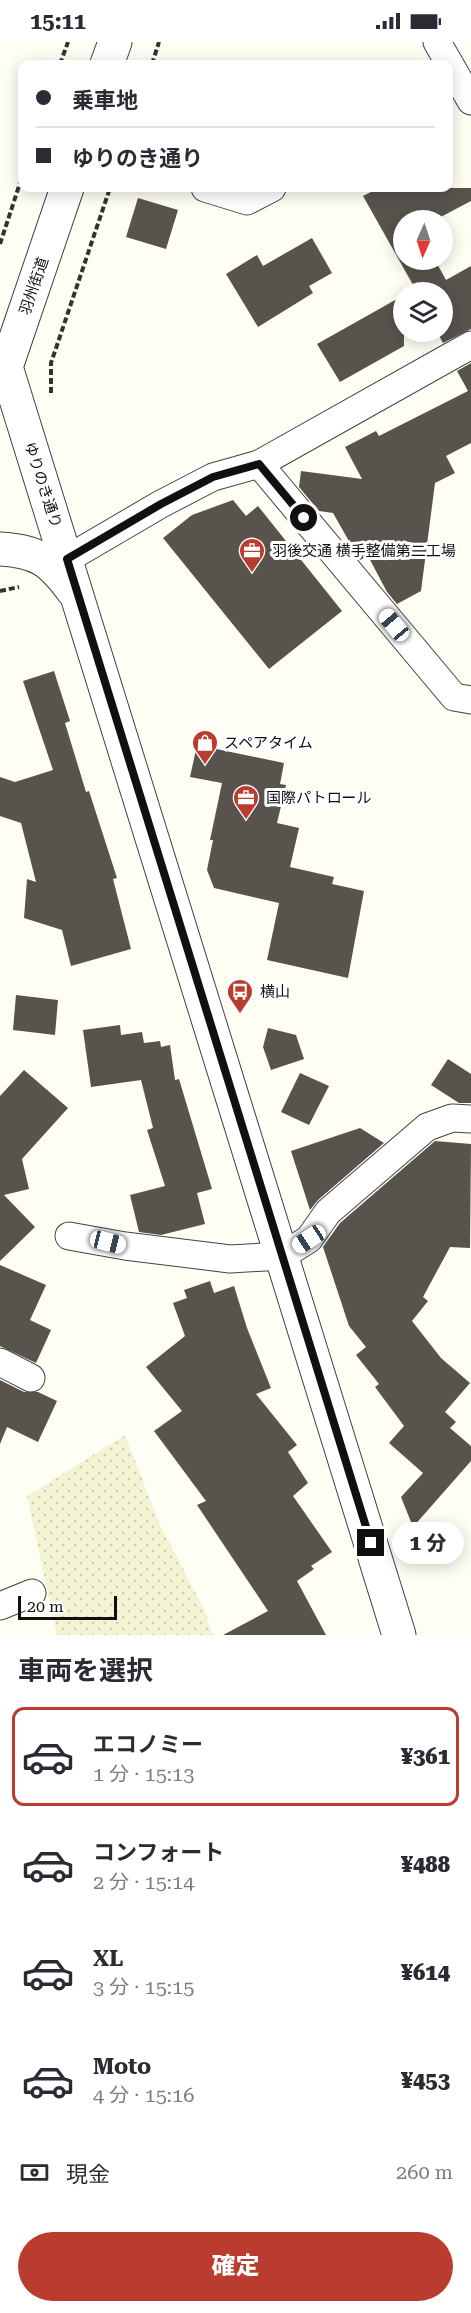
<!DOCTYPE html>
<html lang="ja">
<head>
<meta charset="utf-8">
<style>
  :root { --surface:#fff; --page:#f2f2f3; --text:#2b2b33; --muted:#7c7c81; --line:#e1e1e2; --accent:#ba3c2e }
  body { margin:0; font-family:"Roboto Serif","Noto Sans JP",serif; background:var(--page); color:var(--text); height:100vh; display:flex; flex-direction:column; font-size:22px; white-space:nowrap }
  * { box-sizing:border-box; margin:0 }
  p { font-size:20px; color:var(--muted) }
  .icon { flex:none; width:33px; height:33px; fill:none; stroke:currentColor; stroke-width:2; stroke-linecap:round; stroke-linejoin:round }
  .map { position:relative; height:1593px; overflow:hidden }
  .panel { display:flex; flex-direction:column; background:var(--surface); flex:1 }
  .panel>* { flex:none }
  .top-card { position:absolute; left:18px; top:18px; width:435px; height:132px; border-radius:12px; box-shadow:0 3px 15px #0003; display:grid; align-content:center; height:132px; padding:0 18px; background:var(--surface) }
  .needle { width:39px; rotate:183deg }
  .buttons { position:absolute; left:393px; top:168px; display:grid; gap:12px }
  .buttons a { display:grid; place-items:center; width:60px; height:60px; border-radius:50%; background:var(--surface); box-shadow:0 3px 15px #0003; font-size:30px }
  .scale { position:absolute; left:18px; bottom:15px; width:99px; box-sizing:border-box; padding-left:6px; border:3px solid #101010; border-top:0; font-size:16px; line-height:21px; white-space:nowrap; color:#101010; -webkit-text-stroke:4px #fff; paint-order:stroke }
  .end { position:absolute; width:27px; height:27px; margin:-14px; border:8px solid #101010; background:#fff; box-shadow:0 0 0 3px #fff }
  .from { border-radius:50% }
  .bubble { position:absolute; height:42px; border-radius:21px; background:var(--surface); box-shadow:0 3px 15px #0003; font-size:20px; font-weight:800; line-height:42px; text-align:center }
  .car { position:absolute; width:18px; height:36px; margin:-18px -9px; border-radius:8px; box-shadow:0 0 4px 2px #0007; background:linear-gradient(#fff 24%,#345 0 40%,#fff 0 76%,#345 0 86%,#fff 0) }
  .top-card b { display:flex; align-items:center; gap:21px; height:57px; font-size:22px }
  .top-card b+b { border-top:2px solid var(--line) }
  .top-card i { width:15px; height:15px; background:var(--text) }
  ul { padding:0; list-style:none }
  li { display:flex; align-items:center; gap:18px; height:99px; margin:0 12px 9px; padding:0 6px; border:3px solid transparent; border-radius:12px }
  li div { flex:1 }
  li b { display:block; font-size:22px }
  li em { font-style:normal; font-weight:800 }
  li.active { border-color:var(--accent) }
  li>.icon { width:54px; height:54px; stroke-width:1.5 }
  h2 { padding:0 18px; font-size:27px; line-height:72px }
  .pay { display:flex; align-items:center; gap:15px; height:66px; padding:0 18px; font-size:22px }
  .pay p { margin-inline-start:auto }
  .action { display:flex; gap:12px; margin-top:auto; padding:12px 18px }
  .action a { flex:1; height:69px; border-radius:36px; background:var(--accent); color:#fff; font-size:24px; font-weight:800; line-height:69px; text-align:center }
  .status { display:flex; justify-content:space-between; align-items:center; height:42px; padding:0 30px; background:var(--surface); direction:ltr }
  .status svg { height:16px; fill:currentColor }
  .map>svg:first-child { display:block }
</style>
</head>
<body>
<div class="status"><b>15:11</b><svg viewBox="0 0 49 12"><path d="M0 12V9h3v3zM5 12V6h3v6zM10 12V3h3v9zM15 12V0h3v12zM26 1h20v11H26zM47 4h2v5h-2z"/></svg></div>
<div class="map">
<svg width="471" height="1593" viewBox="0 0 471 1593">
  <defs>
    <pattern id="farmland-dots" width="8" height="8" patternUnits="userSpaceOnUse" patternTransform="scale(1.5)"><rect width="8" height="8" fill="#f2f4d4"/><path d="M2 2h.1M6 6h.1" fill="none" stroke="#ced0b5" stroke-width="1.8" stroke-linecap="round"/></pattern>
  </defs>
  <rect width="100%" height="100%" fill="#fefef4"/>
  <!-- farmland -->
  <path fill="url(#farmland-dots)" d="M125,1393L160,1483L204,1567L213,1593H57L27,1454Z"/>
  <!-- building -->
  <g fill="#58534d">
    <path d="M379,146H471V159L435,178H404V218H435L446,238L471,224V287L443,301L437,290H442V250H417L363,154Z"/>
    <path d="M138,156L178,168L166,207L126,195Z"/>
    <path d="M312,196L332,231L309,244L313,251L258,285L226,232L257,213L263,224Z"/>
    <path d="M404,253V304L340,340L317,302Z"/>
    <path d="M471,321V401L446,414L455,431L435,441L421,549L397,562L387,550L368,514L360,518L358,515L333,471L319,469L299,445L301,429L362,437L345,405L376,389L379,394L468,349L457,329Z"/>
    <path d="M233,458L246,474L258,464L342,569L269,627L163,496L192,473Z"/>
    <path d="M54,629L70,679L65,681L86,750L89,749L117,836L113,837L131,907L71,924L62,888L24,876L27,837L36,840L21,781L0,774V735L15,740L53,728L23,639Z"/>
    <path d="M197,703L284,721L280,742L286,743L277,781L299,786L290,825L334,835L332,842L364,849L348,936L267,918L279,861L214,846L207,828L213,798H210L222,741L190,735Z"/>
    <path d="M16,953L58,958L55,993L13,988Z"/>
    <path d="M120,983L121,993L142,990L144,1001L160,999L161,1005L170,1003L175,1038L179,1037L212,1147L197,1151L205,1182L161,1193L139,1190L130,1153L165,1144L147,1088L153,1086L141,1038L91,1045L83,988Z"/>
    <path d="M268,986L296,993L304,1017L271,1028L263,1005Z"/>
    <path d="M448,1017L471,1032V1061H459L431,1043Z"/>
    <path d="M24,1028L68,1066L22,1117L29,1147L4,1153L35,1185L0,1219V1054Z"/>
    <path d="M300,1031L329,1044L309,1083L281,1070Z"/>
    <path d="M360,1086L384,1101L318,1158L310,1168L291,1109Z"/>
    <path d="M435,1099L471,1102L470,1206L450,1205L423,1255L428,1259L412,1279L441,1316L470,1341L445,1370L456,1380L450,1386L471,1404V1419L413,1485L401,1455L423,1431L389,1401L404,1384L375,1345L379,1342L356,1313L366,1305L349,1284L323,1205L340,1181Z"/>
    <path d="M0,1223L46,1243L30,1278L51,1288L36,1321L0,1304Z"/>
    <path d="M210,1239L214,1251L234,1244L247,1286L271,1346L256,1352L297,1403L288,1410L308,1441L293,1454L332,1510L311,1524L314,1527L297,1539L326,1593H223L268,1569L197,1463L206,1459L154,1389L182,1369L146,1325L185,1294L173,1261L187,1256L184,1248Z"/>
    <path d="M0,1338L24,1350H38L57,1359L38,1400L7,1385L0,1402Z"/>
  </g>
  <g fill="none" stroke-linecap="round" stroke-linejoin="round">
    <defs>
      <g id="minor">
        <path d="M437,0L471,59"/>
        <path d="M205,146L247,159L272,146"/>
        <path d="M259,422L454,655L471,658"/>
        <path d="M67,517L161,462L213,435L259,422L471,303"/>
        <path d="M69,1194L125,1204L230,1217L282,1214L309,1197L328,1170L427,1085L452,1076L471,1077"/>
        <path d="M0,1320L31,1336"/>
        <path d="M0,1564L32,1551"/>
      </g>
      <g id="tertiary">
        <path d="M107,22L115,0"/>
        <path d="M67,146L6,325L399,1593"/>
        <path d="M0,507C38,509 51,519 73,549"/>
      </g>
    </defs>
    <!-- minor casing -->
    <use href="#minor" stroke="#434343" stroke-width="29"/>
    <!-- tertiary casing -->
    <use href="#tertiary" stroke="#434343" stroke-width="35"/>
    <!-- path -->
    <g stroke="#323232" stroke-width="4" stroke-dasharray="6 3" stroke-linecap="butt">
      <path d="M60,22L68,0"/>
      <path d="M152,22L159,0"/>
      <path d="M0,202L22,135"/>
      <path d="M51,351V321L110,146"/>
      <path d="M0,549L19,545"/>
    </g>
    <!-- minor -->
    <use href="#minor" stroke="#fff" stroke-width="27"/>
    <!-- tertiary -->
    <use href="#tertiary" stroke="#fff" stroke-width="33"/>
  </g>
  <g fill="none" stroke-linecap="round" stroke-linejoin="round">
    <!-- route -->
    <path stroke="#101010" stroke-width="8" d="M304,476L259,422L213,435L161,462L67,517L371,1501"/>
  </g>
  <!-- icons -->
  <defs>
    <symbol id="office-pin" viewBox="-11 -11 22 30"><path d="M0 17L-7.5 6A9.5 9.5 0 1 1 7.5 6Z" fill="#ba3c2e" stroke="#fff"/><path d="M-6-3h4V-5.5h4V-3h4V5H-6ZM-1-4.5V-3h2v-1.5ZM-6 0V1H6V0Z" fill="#fff"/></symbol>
    <symbol id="shop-pin" viewBox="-11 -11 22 30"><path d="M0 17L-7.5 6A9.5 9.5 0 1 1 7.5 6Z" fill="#ba3c2e" stroke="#fff"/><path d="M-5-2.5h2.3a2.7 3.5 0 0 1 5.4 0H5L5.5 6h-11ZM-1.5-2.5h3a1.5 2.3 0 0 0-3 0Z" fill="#fff"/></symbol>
    <symbol id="bus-pin" viewBox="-11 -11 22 30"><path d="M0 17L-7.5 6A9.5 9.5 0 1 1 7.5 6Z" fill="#ba3c2e" stroke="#fff"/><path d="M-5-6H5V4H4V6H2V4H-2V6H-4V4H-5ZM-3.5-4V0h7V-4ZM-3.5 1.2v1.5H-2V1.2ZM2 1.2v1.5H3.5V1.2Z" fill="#fff"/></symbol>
  </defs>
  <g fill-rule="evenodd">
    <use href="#office-pin" x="237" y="494" width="30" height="40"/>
    <use href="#shop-pin" x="190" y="686" width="30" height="40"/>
    <use href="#office-pin" x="231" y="741" width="30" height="40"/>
    <use href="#bus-pin" x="225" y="935" width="30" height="40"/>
  </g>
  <g text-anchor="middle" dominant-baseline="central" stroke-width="6" stroke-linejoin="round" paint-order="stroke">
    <!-- street labels -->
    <g font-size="15" fill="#101010" stroke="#fff">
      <text transform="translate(34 244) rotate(-71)">羽州街道</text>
      <text transform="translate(43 443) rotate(72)">ゆりのき通り</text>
    </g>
    <!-- poi labels -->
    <g font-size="15" fill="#101010" stroke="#fff" text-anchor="start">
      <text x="272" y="509">羽後交通 横手整備第二工場</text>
      <text x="224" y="701">スペアタイム</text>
      <text x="266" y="756">国際パトロール</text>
      <text x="260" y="950">横山</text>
    </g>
  </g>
</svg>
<div class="buttons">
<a><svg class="needle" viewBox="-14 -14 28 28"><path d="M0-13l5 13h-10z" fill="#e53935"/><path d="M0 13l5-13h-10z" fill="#7c7c81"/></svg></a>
<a><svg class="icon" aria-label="layers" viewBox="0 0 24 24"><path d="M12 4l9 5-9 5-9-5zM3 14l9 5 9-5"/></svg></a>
</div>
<div class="scale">20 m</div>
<i class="end from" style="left:304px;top:476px"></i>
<i class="end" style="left:371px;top:1501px"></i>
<div class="bubble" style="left:392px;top:1480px;width:72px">1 分</div>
<i class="car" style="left:394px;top:583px;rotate:320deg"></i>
<i class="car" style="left:309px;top:1197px;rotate:237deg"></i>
<i class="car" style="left:108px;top:1200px;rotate:104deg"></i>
<div class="top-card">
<b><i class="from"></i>乗車地</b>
<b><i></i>ゆりのき通り</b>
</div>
</div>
<section class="panel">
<h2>車両を選択</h2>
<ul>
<li class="active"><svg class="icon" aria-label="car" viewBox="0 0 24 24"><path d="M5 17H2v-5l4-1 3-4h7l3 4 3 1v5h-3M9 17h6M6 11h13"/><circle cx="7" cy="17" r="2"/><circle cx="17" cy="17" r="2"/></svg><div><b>エコノミー</b><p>1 分 · 15:13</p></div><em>¥361</em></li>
<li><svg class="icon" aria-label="car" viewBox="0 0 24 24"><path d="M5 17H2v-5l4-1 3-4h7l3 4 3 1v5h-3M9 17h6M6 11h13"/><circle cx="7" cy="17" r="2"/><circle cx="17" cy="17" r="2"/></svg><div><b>コンフォート</b><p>2 分 · 15:14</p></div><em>¥488</em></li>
<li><svg class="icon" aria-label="car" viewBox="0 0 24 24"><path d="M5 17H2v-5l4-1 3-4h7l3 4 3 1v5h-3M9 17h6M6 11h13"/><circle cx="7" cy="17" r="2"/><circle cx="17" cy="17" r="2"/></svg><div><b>XL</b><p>3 分 · 15:15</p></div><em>¥614</em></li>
<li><svg class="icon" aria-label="car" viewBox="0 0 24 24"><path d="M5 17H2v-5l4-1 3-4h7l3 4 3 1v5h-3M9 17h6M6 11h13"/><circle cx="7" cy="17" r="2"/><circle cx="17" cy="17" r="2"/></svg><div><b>Moto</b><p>4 分 · 15:16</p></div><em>¥453</em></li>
</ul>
<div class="pay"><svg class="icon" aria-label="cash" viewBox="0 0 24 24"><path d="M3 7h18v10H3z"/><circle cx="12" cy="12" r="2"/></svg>現金<p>260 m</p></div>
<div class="action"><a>確定</a></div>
</section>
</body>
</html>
